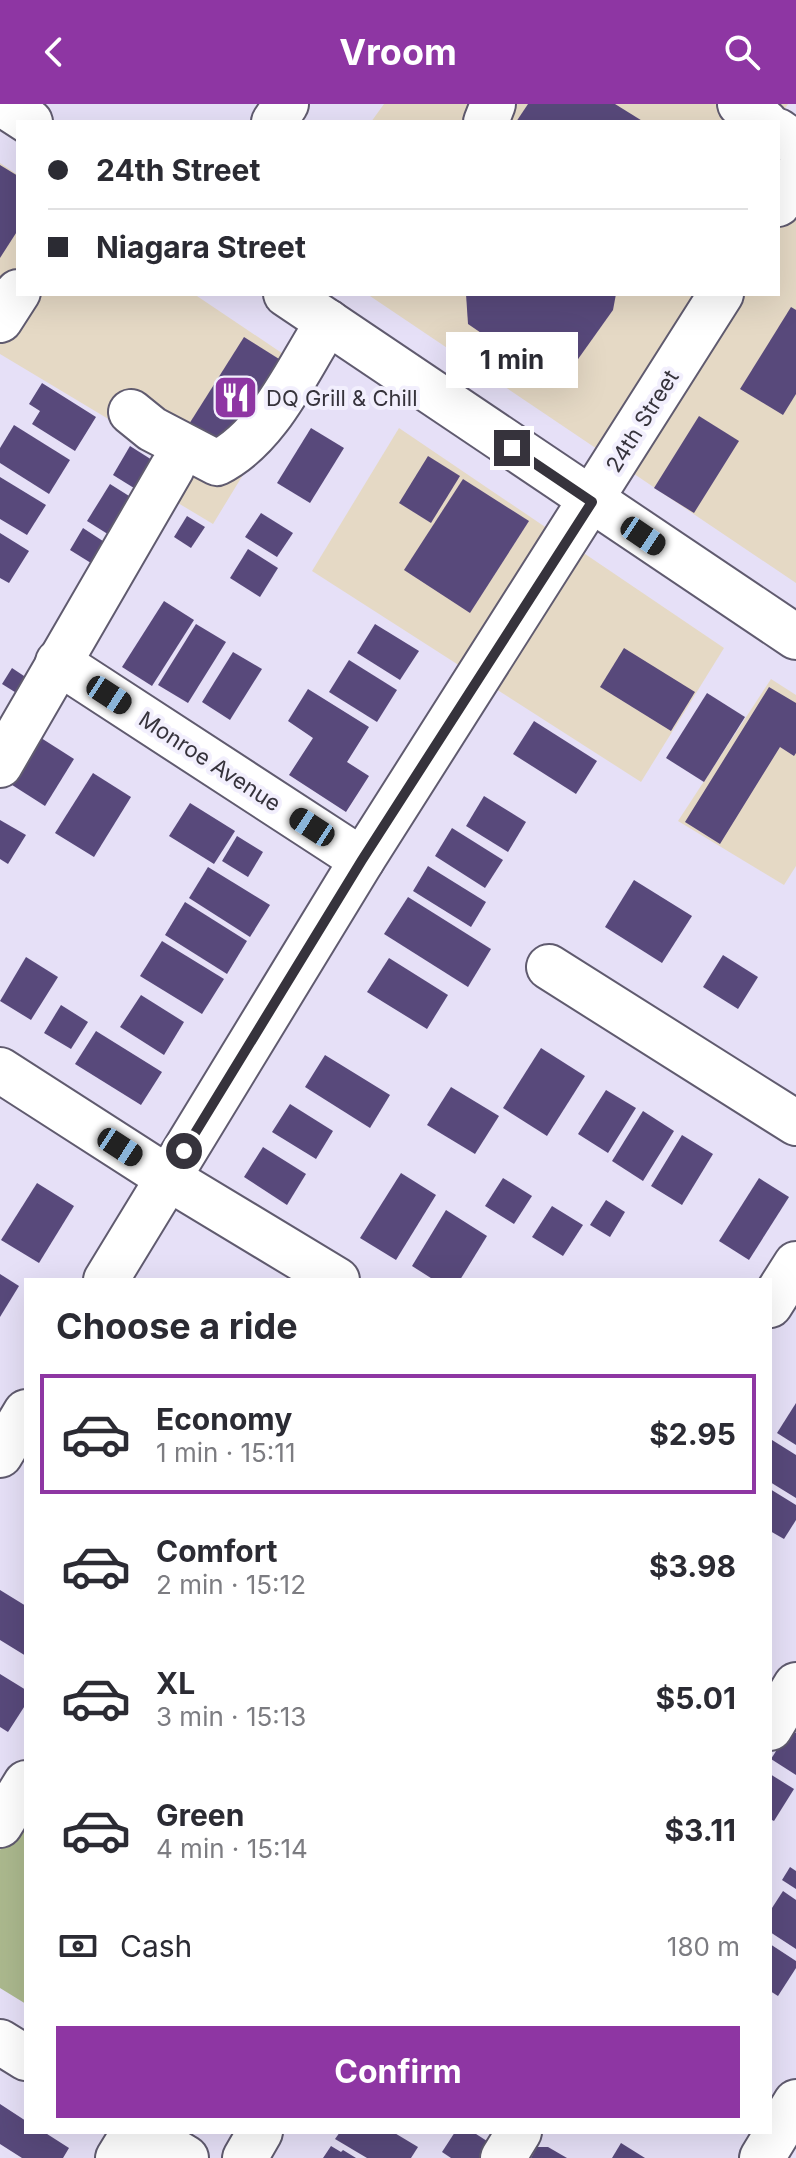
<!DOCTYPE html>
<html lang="en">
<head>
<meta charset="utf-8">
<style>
  :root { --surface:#fff; --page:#f2f2f3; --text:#2b2b33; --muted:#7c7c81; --line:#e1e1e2; --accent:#8e36a3 }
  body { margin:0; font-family:Inter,sans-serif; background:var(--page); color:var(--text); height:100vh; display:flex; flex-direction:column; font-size:30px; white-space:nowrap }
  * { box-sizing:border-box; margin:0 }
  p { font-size:26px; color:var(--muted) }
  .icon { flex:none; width:44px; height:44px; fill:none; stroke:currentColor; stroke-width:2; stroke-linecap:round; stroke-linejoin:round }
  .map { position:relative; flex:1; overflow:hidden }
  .details { position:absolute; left:24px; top:1174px; width:748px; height:856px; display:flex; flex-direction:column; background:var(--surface); border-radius:0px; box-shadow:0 8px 32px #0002 }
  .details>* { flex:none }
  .hud { position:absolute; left:16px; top:16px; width:764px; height:176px; border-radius:0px; box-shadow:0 8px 32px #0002; display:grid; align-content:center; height:176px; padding:0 32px; background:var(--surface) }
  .end { position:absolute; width:36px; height:36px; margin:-18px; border:10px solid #36333c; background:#fff; box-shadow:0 0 0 4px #fff }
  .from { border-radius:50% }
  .bubble { position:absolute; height:56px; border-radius:0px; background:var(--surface); box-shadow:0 8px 32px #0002; font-size:26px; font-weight:700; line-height:56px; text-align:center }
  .car { position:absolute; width:24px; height:48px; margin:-24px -12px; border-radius:10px; box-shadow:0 0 6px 2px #0007; background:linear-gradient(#222 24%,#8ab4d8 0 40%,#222 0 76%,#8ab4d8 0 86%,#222 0) }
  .hud b { display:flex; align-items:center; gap:28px; height:76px; font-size:30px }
  .hud b+b { border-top:2px solid var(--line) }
  .hud i { width:20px; height:20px; background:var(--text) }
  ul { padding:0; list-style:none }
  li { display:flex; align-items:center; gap:24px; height:120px; margin:0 16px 12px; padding:0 16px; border:4px solid transparent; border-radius:0px }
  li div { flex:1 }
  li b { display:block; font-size:30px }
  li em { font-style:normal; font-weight:700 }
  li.on { border-color:var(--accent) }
  li>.icon { width:72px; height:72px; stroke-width:1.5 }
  h2 { padding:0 32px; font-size:36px; line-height:96px }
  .pay { display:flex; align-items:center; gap:20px; height:88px; padding:0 32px; font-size:30px }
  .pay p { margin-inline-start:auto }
  .primary-button { display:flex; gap:16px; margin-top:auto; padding:16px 32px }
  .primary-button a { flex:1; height:92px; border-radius:0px; background:var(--accent); color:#fff; font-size:32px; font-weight:700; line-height:92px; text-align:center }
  header { display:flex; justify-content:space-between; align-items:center; height:104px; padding:0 32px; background:var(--accent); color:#fff; font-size:36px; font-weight:700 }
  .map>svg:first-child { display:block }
</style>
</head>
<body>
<header><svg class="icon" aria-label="back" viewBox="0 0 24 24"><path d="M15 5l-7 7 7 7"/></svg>Vroom<svg class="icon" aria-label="search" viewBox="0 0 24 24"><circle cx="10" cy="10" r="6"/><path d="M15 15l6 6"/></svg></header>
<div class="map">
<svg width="796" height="2054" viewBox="0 0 796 2054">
  <rect width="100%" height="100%" fill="#e6e0f7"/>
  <!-- commercial -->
  <g fill="#e5d9c5">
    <path d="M384,0H788L776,18H371Z"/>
    <path d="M0,59L18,71V190H194L307,266L213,420L173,396L190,364L0,250Z"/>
    <path d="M778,88L796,100V479L367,190H778Z"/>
    <path d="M399,324L724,544L641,678L312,467Z"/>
    <path d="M771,575L796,591V762L784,781L678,717Z"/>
  </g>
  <!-- green -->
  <path fill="#acb98e" d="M16,1720L26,1727V1900L0,1884V1746Z"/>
  <!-- building -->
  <g fill="#58497b">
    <path d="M528,0H615L644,18H516Z"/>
    <path d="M0,61L18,72V126L0,154Z"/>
    <path d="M466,190H616L613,206L566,272L534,265L468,220Z"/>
    <path d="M791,203L796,206V290L783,311L740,285Z"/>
    <path d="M244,233L287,260L214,347L184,328Z"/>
    <path d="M42,279L96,313L75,347L32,320L40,307L29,300Z"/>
    <path d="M699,312L739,337L694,409L654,384Z"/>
    <path d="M14,321L70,356L49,390L0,359V344Z"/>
    <path d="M311,324L344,344L310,399L277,379Z"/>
    <path d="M130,342L160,361L142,389L113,371Z"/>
    <path d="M428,352L460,372L431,419L399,399Z"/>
    <path d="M0,373L46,401L27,431L0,415Z"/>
    <path d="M463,375L529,417L470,509L404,466Z"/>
    <path d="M110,380L137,397L114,434L87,417Z"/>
    <path d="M261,409L293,429L277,453L245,433Z"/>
    <path d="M187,412L205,423L191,444L174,433Z"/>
    <path d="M83,424L112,443L99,464L70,446Z"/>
    <path d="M0,429L29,447L9,479L0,474Z"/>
    <path d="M248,445L278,464L260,493L230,474Z"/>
    <path d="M164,497L194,516L152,582L122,563Z"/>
    <path d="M196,520L226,538L188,599L158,581Z"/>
    <path d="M375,520L419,547L400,576L357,549Z"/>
    <path d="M624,544L695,588L671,627L600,583Z"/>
    <path d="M233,548L262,565L230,616L202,598Z"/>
    <path d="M349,556L397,586L377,618L329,588Z"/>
    <path d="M12,564L27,574L18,590L2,580Z"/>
    <path d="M769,583L796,599V649L794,652L780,643L720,740L685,718Z"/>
    <path d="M308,585L369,623L347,658L369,672L346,708L289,671L313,634L288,617Z"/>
    <path d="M707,589L745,613L704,678L666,654Z"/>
    <path d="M534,617L597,657L576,690L513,650Z"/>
    <path d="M38,632L74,655L45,702L9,679Z"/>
    <path d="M93,669L131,693L94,753L55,729Z"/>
    <path d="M484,692L526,718L508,748L466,722Z"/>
    <path d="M190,699L235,727L214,760L169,732Z"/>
    <path d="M0,716L26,731L8,760L0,755Z"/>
    <path d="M452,724L503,756L485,784L435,752Z"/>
    <path d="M237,732L263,748L248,773L222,757Z"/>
    <path d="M428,762L486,798L471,823L413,787Z"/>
    <path d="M208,763L270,801L250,833L189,794Z"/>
    <path d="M634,776L692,812L662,859L605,823Z"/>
    <path d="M408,793L491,845L468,883L384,830Z"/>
    <path d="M185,798L247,837L227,870L165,831Z"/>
    <path d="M162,837L224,875L202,910L140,872Z"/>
    <path d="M723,851L758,873L738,905L703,883Z"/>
    <path d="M26,853L58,873L31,916L0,897Z"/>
    <path d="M389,854L448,891L427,925L367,888Z"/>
    <path d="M141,891L184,918L164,951L120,923Z"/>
    <path d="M61,901L88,918L71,945L44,929Z"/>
    <path d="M96,927L162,968L141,1001L75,960Z"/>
    <path d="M541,944L585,972L547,1032L503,1004Z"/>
    <path d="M325,951L390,991L370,1024L305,983Z"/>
    <path d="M451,983L499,1012L475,1050L427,1021Z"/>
    <path d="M606,986L636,1004L608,1049L578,1030Z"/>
    <path d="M290,1000L333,1027L316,1055L272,1028Z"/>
    <path d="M643,1007L674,1027L643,1077L612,1057Z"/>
    <path d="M682,1031L713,1050L682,1101L651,1082Z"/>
    <path d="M263,1043L306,1070L287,1101L244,1073Z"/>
    <path d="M401,1069L436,1091L396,1156L360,1134Z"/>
    <path d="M503,1074L532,1092L514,1120L485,1102Z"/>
    <path d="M759,1074L789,1093L749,1156L719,1137Z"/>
    <path d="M37,1079L74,1102L39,1159L1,1136Z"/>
    <path d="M606,1096L625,1108L610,1133L590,1121Z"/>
    <path d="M552,1102L583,1121L563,1152L532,1133Z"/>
    <path d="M446,1106L487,1132L460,1176H434L412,1162Z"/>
    <path d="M0,1170L19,1182L0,1213Z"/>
    <path d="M796,1299V1341L777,1329Z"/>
    <path d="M772,1336L796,1351V1394L770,1378Z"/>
    <path d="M770,1385L796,1401V1416L784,1435L770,1427Z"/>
    <path d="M0,1486L26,1502V1552L0,1536Z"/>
    <path d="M0,1570L26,1586V1600L8,1628L0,1623Z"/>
    <path d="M790,1625L796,1629V1671L771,1655Z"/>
    <path d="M770,1670L794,1685L774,1717L770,1715Z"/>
    <path d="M790,1763L796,1767V1785L782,1776Z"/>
    <path d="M783,1787L796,1796V1845L770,1828V1807Z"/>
    <path d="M770,1840L796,1857V1864L778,1892L770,1887Z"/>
    <path d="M0,2000L26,2017V2028H44L69,2044L63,2054H22L0,2040Z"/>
    <path d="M340,2028H393L418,2043L411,2054H367L335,2035Z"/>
    <path d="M455,2028H473L490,2039L480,2054H451L442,2048Z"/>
    <path d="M621,2039L645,2054H612Z"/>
    <path d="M331,2042L341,2048L343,2046L356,2054H323Z"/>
    <path d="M537,2043H548L567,2054H531Z"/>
  </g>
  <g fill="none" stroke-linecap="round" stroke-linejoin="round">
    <defs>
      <g id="minor">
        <path d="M2,0L30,18"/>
        <path d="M740,0L765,18"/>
        <path d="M274,18L286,0"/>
        <path d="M486,18L493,0"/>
        <path d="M778,27L796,40"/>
        <path d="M778,100L796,71"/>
        <path d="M286,190L796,533"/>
        <path d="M0,216L18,188"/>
        <path d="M131,308L152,325L217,359C269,333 297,266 328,218"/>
        <path d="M58,558L362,756"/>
        <path d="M0,661L172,364"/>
        <path d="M549,863L796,1019"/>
        <path d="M0,966L168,1074L337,1176"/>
        <path d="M106,1176L362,756L721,190"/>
        <path d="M770,1201L796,1160"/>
        <path d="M0,1351L26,1308"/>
        <path d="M770,1624L796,1581"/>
        <path d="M0,1721L26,1679"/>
        <path d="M118,2054L134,2028"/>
        <path d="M245,2054L260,2028"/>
        <path d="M503,2054L519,2028"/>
        <path d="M762,2054L796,1998"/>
      </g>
      <g id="major">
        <path d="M0,1938L26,1954"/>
        <path d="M143,2028L186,2054"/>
      </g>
    </defs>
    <!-- minor casing -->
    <use href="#minor" stroke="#605b6f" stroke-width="48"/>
    <!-- major casing -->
    <use href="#major" stroke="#605b6f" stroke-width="48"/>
    <!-- minor -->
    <use href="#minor" stroke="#fff" stroke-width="44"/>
    <!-- major -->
    <use href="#major" stroke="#fff" stroke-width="44"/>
  </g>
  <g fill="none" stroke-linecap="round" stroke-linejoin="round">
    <!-- route -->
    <path stroke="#36333c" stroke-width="10" d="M184,1047L362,756L592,398L512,344"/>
  </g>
  <!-- icons -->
  <defs>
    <symbol id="restaurant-square" viewBox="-11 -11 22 22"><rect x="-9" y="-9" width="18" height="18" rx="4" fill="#8e36a3" stroke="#f2effd"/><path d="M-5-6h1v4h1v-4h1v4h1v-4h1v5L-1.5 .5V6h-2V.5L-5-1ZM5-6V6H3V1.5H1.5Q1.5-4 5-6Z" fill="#fff"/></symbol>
  </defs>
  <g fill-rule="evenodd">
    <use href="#restaurant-square" x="210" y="268" width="51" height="51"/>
  </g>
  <g text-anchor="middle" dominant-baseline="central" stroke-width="8" stroke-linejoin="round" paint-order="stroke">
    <!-- poi labels -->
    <g font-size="22" fill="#36333c" stroke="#f2effd" text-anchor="start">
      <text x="266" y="294">DQ Grill &amp; Chill</text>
    </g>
    <!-- street labels -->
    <g font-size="22" fill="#36333c" stroke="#f2effd">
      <text transform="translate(642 317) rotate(-58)">24th Street</text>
      <text transform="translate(210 657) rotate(33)">Monroe Avenue</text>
    </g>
  </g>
</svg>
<i class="end from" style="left:184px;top:1047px"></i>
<i class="end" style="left:512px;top:344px"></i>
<div class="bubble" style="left:446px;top:228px;width:132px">1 min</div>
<i class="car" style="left:643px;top:432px;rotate:124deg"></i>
<i class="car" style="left:109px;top:591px;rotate:123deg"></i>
<i class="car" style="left:312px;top:723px;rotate:303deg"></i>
<i class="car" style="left:120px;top:1043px;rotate:123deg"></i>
<div class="hud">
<b><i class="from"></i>24th Street</b>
<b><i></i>Niagara Street</b>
</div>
<section class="details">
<h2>Choose a ride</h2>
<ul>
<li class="on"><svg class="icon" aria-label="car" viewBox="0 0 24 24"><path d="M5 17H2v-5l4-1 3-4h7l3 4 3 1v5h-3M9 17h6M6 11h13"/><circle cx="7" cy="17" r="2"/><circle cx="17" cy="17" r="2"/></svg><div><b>Economy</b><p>1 min · 15:11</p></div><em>$2.95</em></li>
<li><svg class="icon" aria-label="car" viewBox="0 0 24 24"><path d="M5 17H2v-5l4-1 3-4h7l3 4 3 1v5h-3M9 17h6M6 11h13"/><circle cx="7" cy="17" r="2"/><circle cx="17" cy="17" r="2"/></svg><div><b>Comfort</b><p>2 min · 15:12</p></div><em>$3.98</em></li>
<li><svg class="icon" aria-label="car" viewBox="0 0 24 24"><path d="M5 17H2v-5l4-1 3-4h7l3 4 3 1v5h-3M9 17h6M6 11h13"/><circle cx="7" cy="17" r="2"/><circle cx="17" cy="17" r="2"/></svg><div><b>XL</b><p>3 min · 15:13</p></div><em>$5.01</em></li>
<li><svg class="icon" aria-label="car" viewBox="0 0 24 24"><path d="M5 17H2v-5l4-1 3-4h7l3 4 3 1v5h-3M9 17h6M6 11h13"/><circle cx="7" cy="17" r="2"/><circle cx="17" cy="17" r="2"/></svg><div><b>Green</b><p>4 min · 15:14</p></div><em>$3.11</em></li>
</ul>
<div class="pay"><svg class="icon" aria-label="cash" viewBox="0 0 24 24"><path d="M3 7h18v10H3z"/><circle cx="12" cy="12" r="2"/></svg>Cash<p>180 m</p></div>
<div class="primary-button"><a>Confirm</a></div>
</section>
</div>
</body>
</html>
